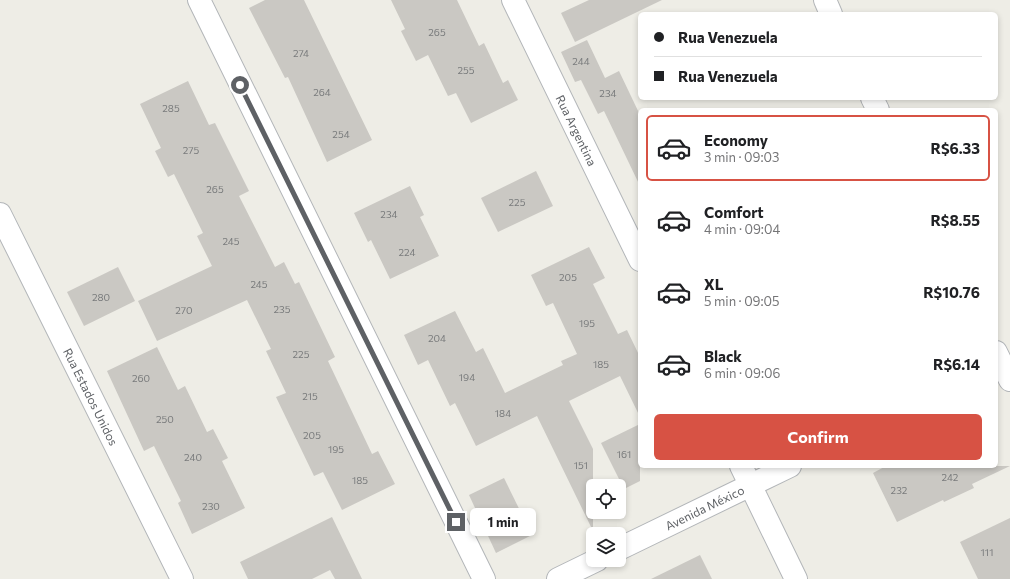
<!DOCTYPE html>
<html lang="en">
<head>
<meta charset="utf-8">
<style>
  :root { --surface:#fff; --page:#f2f2f2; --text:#202124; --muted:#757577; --line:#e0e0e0; --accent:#d75244 }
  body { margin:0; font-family:Commissioner,sans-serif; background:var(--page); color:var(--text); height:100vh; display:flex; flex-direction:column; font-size:15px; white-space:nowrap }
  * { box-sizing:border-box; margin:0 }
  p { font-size:13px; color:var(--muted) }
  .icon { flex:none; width:22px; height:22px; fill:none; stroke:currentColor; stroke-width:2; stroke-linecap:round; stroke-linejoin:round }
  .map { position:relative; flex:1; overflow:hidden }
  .side { position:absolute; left:638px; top:108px; width:360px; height:360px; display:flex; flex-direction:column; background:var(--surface); border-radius:6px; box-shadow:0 2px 6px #0003 }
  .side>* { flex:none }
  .top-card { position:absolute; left:638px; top:12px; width:360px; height:88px; border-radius:6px; box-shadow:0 2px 6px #0003; display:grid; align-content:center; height:88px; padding:0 16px; background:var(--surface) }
  .fabs { position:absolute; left:586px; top:479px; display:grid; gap:8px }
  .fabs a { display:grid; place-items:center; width:40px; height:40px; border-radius:6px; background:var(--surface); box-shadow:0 2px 6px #0003; font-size:20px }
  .end { position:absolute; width:18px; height:18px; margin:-9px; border:5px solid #5e6165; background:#fff; box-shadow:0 0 0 2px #fff }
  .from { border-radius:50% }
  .bubble { position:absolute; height:28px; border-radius:6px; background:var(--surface); box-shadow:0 2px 6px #0003; font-size:13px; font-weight:700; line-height:28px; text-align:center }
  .top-card b { display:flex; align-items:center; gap:14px; height:38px; font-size:15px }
  .top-card b+b { border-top:1px solid var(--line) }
  .top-card i { width:10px; height:10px; background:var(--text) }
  ul { padding:7px 0 0; list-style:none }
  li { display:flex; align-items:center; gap:12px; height:66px; margin:0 8px 6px; padding:0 8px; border:2px solid transparent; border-radius:6px }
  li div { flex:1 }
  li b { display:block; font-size:15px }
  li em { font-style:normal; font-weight:700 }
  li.on { border-color:var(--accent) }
  li>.icon { width:36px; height:36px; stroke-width:1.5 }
  .cta { display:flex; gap:8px; margin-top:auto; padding:8px 16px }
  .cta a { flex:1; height:46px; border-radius:6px; background:var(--accent); color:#fff; font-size:16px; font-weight:700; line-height:46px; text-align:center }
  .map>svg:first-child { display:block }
</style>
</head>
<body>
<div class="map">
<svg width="1010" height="579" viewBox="0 0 1010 579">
  <rect width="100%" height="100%" fill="#eeede6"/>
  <!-- building -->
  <g fill="#cac8c3">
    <path d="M265,0H304L372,140L327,162L288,77L285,78L249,8Z"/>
    <path d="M391,0H457L479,46L484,43L503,83L508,80L518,100L471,123L456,93L448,96L428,55L416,61L401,31L405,29Z"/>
    <path d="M589,0H662L575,42L561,13Z"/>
    <path d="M587,40L605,78L619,71L640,115V186L604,111L598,114L581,80L575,82L561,52Z"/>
    <path d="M188,81L209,125L215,123L249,191L239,196L275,267L284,262L295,284L299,282L335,357L328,361L372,454L378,451L395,484L342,510L323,472L314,476L276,397L286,393L266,351L271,349L247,300L157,341L138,301L212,266L197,236L203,233L174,174L168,177L155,151L161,148L140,104Z"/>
    <path d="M536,171L553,206L498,232L481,198Z"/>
    <path d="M410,186L424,215L420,217L439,256L390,279L371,240L368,242L354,213Z"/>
    <path d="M589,247L605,278L593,284L618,334L627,330L640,357V417L620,376L569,401L593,449V531L537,416L476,446L455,403L450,406L428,360L418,365L404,335L455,311L476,352L483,348L505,393L563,365L561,361L577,354L553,303L546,306L531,275Z"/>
    <path d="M118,267L135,301L84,326L67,292Z"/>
    <path d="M157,347L178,390L185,386L207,432L213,429L228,458L222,461L245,508L192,534L178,503L181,501L154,446L144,451L107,371Z"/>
    <path d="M640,424V481L624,489L601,443Z"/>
    <path d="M886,466H1010L972,484L974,488L944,502L943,500L897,522L873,473Z"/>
    <path d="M504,478L532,535L496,553L469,495Z"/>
    <path d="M332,517L362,579H335L330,570L312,579H248L240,562Z"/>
    <path d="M1010,518V579H978L960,542Z"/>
    <path d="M700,555L712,579H651Z"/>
  </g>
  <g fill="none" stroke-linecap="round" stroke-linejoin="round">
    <defs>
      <g id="street">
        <path d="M199,0L484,579"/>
        <path id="s1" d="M513,0L640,260"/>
        <path d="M825,0L831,14"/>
        <path d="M872,98L878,110"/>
        <path id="s2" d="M0,214L182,579"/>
        <path d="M996,352L1010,380"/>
        <path d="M741,466L796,579"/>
        <path id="s3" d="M619,549L790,466"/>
        <path d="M558,579L597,560"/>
      </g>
    </defs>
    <!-- street casing -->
    <use href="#street" stroke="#b3b6b9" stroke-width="24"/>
    <!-- street -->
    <use href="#street" stroke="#fff" stroke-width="22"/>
  </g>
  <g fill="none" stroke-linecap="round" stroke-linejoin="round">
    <!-- route -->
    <path stroke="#5e6165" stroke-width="5" d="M240,85L456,522"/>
  </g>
  <g text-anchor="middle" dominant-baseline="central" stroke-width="3.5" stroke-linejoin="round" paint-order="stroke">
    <!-- number labels -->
    <g font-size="10" fill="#797b7c">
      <text x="437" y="32">265</text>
      <text x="301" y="53">274</text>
      <text x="581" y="61">244</text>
      <text x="466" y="70">255</text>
      <text x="322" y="92">264</text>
      <text x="608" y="93">234</text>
      <text x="171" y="108">285</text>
      <text x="341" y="134">254</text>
      <text x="191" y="150">275</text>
      <text x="215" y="189">265</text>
      <text x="517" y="202">225</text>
      <text x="389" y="214">234</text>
      <text x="231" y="241">245</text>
      <text x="407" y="252">224</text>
      <text x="568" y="277">205</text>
      <text x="259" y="284">245</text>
      <text x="101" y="297">280</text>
      <text x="282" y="309">235</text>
      <text x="184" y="310">270</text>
      <text x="587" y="323">195</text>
      <text x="437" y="338">204</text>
      <text x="301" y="354">225</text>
      <text x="601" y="364">185</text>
      <text x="467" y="377">194</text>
      <text x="141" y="378">260</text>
      <text x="310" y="396">215</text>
      <text x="503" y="413">184</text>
      <text x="165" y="419">250</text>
      <text x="312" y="435">205</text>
      <text x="336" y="449">195</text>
      <text x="624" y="454">161</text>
      <text x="193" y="457">240</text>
      <text x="581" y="465">151</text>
      <text x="950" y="477">242</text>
      <text x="360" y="480">185</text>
      <text x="899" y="490">232</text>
      <text x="211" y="506">230</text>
      <text x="987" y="552">111</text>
    </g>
    <!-- street labels -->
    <g font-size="12" fill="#5e6165" stroke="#fff">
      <text stroke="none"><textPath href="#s1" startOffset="145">Rua Argentina</textPath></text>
      <text stroke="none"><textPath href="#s2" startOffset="204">Rua Estados Unidos</textPath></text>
      <text stroke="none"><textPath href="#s3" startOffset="95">Avenida México</textPath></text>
    </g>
  </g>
</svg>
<div class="fabs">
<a><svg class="icon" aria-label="locate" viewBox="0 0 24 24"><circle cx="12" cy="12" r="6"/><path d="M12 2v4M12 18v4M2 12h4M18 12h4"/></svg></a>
<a><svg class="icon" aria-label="layers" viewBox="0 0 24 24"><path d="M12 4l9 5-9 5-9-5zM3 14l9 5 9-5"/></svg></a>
</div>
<i class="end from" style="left:240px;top:85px"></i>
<i class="end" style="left:456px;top:522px"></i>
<div class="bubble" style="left:470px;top:508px;width:66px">1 min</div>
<div class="top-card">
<b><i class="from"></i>Rua Venezuela</b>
<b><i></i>Rua Venezuela</b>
</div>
<section class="side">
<ul>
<li class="on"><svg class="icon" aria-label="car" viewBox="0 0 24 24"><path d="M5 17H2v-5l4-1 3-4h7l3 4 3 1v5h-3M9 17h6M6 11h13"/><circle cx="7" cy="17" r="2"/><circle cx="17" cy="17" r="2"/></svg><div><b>Economy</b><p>3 min · 09:03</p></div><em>R$6.33</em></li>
<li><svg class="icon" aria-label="car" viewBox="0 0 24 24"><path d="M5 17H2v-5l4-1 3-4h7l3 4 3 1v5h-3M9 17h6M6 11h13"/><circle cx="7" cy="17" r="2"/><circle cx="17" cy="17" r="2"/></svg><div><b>Comfort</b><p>4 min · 09:04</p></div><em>R$8.55</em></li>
<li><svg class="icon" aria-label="car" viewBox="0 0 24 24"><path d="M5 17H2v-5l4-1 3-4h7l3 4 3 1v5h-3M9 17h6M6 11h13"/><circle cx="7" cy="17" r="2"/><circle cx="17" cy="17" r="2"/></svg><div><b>XL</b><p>5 min · 09:05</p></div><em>R$10.76</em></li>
<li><svg class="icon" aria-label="car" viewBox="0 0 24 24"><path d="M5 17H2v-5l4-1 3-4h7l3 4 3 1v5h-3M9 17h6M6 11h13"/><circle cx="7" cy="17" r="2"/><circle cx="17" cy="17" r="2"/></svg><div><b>Black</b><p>6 min · 09:06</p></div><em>R$6.14</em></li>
</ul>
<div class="cta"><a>Confirm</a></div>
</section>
</div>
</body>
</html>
